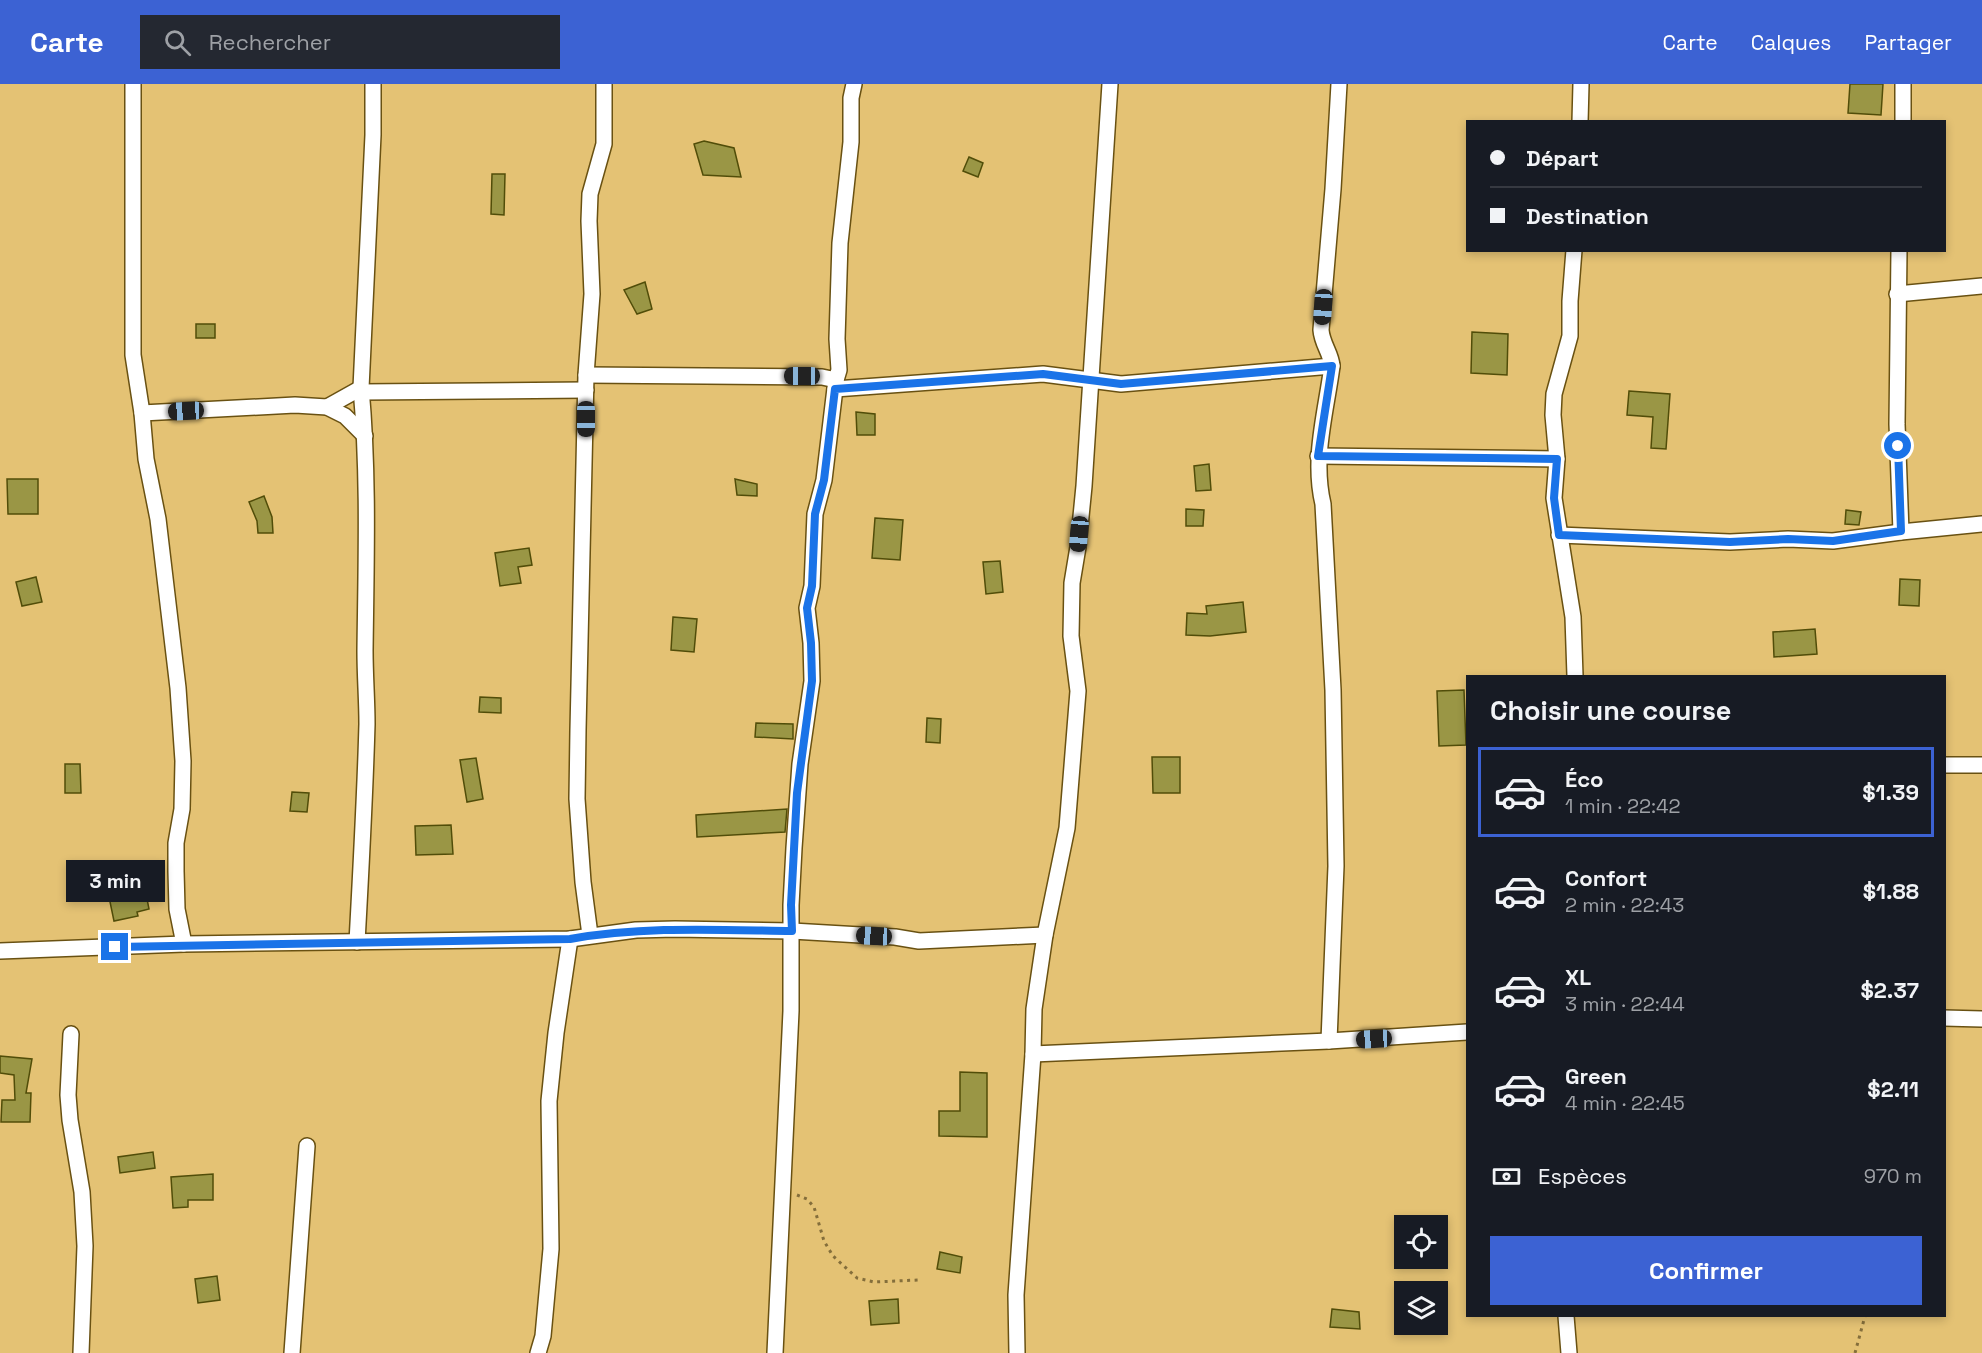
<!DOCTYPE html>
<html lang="fr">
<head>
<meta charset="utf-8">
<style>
  :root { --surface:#171b24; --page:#242831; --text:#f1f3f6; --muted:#9ea1a6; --line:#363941; --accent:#3c62d3 }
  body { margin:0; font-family:"Space Grotesk",sans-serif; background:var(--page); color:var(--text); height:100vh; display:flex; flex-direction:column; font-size:22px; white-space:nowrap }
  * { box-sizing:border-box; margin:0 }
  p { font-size:20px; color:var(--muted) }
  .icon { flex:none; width:33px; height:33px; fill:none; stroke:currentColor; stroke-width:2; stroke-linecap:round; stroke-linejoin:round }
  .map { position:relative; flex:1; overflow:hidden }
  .drawer { position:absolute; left:1466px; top:591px; width:480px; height:642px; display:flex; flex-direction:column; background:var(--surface); border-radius:0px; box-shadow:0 3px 9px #0003 }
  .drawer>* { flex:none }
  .guide { position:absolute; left:1466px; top:36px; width:480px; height:132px; border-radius:0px; box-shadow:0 3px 9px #0003; display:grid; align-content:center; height:132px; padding:0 24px; background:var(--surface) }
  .fabs { position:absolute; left:1394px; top:1131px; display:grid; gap:12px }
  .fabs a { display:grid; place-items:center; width:54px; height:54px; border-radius:0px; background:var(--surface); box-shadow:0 3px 9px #0003; font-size:30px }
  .end { position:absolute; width:27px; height:27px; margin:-14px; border:8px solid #1a73e8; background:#fff; box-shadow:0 0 0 3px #fff }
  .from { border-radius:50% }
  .bubble { position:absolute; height:42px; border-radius:0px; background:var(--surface); box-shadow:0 3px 9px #0003; font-size:20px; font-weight:700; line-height:42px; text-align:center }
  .car { position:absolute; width:18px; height:36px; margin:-18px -9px; border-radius:8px; box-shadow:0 0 4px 2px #0007; background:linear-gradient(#222 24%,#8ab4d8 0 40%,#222 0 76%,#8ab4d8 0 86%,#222 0) }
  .guide b { display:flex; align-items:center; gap:21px; height:57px; font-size:22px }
  .guide b+b { border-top:2px solid var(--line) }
  .guide i { width:15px; height:15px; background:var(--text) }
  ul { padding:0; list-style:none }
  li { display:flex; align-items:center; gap:18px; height:90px; margin:0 12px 9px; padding:0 12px; border:3px solid transparent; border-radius:0px }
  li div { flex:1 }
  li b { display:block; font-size:22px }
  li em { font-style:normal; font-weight:700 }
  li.current { border-color:var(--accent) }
  li>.icon { width:54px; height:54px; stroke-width:1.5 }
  h2 { padding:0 24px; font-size:27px; line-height:72px }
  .pay { display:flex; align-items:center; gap:15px; height:66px; padding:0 24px; font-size:22px }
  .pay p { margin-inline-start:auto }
  .primary-button { display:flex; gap:12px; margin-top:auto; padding:12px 24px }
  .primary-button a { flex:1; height:69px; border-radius:0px; background:var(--accent); color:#fff; font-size:24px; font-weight:700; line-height:69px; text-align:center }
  header { display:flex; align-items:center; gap:36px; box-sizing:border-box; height:84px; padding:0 30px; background:var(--accent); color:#fff }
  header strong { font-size:28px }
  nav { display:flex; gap:33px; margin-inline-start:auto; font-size:21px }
  .search { width:420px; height:54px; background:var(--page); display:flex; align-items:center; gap:15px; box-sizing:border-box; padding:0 21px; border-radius:0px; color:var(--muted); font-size:22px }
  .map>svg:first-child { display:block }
</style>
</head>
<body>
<header>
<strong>Carte</strong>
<div class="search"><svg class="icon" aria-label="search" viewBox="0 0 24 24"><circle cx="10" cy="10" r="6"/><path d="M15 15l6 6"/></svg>Rechercher</div>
<nav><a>Carte</a><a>Calques</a><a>Partager</a></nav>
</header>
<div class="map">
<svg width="1982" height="1269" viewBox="0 0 1982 1269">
  <rect width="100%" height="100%" fill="#e4c274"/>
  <!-- building -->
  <g fill="#9a9645" stroke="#514d09" stroke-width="1.5">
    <path d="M1850,0H1883L1881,31L1848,29Z"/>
    <path d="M704,57L734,64L741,93L703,91L694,60Z"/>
    <path d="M969,73L983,79L978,93L963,87Z"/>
    <path d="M492,90H505L504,131L491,130Z"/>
    <path d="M645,198L652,225L637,230L624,206Z"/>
    <rect x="196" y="240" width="19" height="14"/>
    <path d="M1472,248L1508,250L1507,291L1471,289Z"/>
    <path d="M1629,307L1670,310L1666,365L1651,364L1653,333L1627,331Z"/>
    <path d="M856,328L875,330V351H857Z"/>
    <path d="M1209,380L1211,406L1196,407L1194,382Z"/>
    <path d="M7,395H38V430H8Z"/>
    <path d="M735,395L757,400V412L737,411Z"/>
    <path d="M264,412L272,433L273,449H258L257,437L249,418Z"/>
    <path d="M1186,425L1204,426L1203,442H1186Z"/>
    <path d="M1846,426L1861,428L1859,441L1845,440Z"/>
    <path d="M875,434L903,436L900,476L872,474Z"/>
    <path d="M529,464L532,481L518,483L521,499L500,502L495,469Z"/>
    <path d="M1000,477L1003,508L986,510L983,478Z"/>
    <path d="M36,493L42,518L22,522L16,498Z"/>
    <path d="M1900,495L1920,496L1919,522L1899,521Z"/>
    <path d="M1243,518L1246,548L1210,552L1186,551L1187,529L1207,530L1206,522Z"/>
    <path d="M673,533L697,535L694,568L671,566Z"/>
    <path d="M1815,545L1817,570L1774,573L1773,548Z"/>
    <path d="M1464,606L1466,661L1439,662L1437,607Z"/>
    <path d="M480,613L501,614V629L479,628Z"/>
    <path d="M927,634L941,635L940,659L926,658Z"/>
    <path d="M756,639L793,640V655L755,653Z"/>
    <path d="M1152,673H1180V709H1153Z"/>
    <path d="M476,674L483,715L467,718L460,676Z"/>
    <path d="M65,680H80L81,709H65Z"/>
    <path d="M292,708L309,709L307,728L290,727Z"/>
    <path d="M787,725L785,748L697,753L696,731Z"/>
    <path d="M451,741L453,770L416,771L415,742Z"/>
    <path d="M145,805L149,825L137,828L138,832L114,837L109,813Z"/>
    <path d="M0,972L32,975L26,1009H31L30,1038H1L2,1016H15L14,991L0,989Z"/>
    <path d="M960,988L987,989V1053L939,1052V1027H960Z"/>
    <path d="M153,1068L155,1084L120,1089L118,1073Z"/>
    <path d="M213,1090V1116H188V1123L173,1124L171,1093Z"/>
    <path d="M940,1168L962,1173L960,1189L937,1185Z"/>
    <path d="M217,1192L220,1216L198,1219L195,1195Z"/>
    <path d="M898,1215L899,1239L871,1241L869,1217Z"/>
    <path d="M1332,1225L1359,1228L1360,1245L1330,1243Z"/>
  </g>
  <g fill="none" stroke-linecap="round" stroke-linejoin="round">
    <defs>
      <g id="street">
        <path d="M133,0V271L142,329L146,375L158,435L178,604L183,677L182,725L176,759V787L177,825L184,860"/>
        <path d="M1903,0V38"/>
        <path d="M1580,38L1581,0"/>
        <path d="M1574,166L1570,217V252L1554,310L1553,331L1557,375L1554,414L1573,533L1575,592"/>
        <path d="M1899,166L1897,340L1901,448"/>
        <path d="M1897,210L1982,202"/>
        <path d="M586,291L822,293L836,296L839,286L837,255L840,159L851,58V14L854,0"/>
        <path d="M835,305L1043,290L1121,300L1332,282"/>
        <path d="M362,308L586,306"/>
        <path d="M327,323L361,304"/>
        <path d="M142,329L295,321L327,323L345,332L365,352"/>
        <path d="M1318,372L1557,375"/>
        <path d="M1559,451L1730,458L1788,455L1833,457L1901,448L1982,440"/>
        <path d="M1944,681H1982"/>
        <path d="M590,851L583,798L577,715L578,646L586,291L592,210L589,137L590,110L604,60V0"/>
        <path d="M357,858C361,785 365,713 367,640C367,616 365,592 365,567C366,480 369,392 361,304L373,51V0"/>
        <path d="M0,867L184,860L570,855L636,846L675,845L792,847L895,853L919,857L1045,851"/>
        <path d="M1944,934L1982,935"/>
        <path d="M71,950L68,1011L70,1036L82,1108L85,1162L81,1269"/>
        <path d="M1329,957L1336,782L1333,606L1323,420C1312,374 1326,328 1332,282C1331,269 1322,260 1321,246L1333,105L1339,0"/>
        <path d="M1033,970L1329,957L1467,948"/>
        <path d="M1566,1232L1569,1269"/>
        <path d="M292,1269L307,1062"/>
        <path d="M538,1269L543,1252L551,1165L549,1017L556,949L570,855"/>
        <path d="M775,1269L791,927V821L794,764L800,680L812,597L811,559L807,524L812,502L815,430L824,396L836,296"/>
        <path d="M1017,1269L1016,1211L1033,970L1034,925L1045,851L1067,744L1072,682L1078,607L1071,552L1072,499L1078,463L1084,402L1110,0"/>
      </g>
    </defs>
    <!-- street casing -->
    <use href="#street" stroke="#695112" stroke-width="18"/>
    <!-- path -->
    <g stroke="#846e3b" stroke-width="3" stroke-dasharray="3 4.5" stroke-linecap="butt">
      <path d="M797,1111L807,1115L814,1123L824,1157L833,1172L857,1194L874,1198L918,1196"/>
      <path d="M1855,1269L1865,1232"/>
    </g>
    <!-- street -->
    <use href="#street" stroke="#fff" stroke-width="15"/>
  </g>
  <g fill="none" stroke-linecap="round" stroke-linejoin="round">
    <!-- route -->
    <path stroke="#1a73e8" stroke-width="8" d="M115,863L570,855C644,842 717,846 792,847L791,821L797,709L812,597L811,559L807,524L812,502L815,430L824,396L835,305L1043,290L1121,300L1332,282L1318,372L1557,375L1554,414L1559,451L1730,458L1788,455L1833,457L1901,447L1898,362"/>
  </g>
</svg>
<div class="fabs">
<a><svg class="icon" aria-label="locate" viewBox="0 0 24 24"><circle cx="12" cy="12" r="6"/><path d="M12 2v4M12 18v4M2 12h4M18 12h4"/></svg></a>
<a><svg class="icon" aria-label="layers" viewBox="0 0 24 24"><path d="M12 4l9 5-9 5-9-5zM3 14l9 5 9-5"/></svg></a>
</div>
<i class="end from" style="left:1898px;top:362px"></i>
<i class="end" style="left:115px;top:863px"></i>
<div class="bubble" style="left:66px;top:776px;width:99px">3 min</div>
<i class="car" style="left:1323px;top:223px;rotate:184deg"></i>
<i class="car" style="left:802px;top:292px;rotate:270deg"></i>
<i class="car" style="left:186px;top:327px;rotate:267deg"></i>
<i class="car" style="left:586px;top:335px;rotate:180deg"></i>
<i class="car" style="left:1079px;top:450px;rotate:185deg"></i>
<i class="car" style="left:874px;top:852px;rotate:273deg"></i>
<i class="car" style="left:1374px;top:955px;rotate:267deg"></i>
<div class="guide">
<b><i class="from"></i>Départ</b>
<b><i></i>Destination</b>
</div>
<section class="drawer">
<h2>Choisir une course</h2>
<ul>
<li class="current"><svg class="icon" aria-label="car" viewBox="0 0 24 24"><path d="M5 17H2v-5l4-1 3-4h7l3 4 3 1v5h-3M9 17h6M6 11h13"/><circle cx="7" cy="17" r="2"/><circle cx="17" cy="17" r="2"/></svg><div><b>Éco</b><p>1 min · 22:42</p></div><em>$1.39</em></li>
<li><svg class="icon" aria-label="car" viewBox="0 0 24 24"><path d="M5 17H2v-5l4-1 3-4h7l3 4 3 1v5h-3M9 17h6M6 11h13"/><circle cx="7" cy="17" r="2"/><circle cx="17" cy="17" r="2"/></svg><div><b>Confort</b><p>2 min · 22:43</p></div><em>$1.88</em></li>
<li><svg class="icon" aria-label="car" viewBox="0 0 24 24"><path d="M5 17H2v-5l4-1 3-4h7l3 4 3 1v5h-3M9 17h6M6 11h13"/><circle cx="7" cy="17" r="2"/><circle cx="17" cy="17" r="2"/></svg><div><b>XL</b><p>3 min · 22:44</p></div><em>$2.37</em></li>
<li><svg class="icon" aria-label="car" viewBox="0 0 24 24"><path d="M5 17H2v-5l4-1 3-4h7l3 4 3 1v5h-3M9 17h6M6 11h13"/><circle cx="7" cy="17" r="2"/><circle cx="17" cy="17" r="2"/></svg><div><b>Green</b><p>4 min · 22:45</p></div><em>$2.11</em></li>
</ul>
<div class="pay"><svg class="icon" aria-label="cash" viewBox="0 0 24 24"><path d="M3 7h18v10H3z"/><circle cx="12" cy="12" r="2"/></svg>Espèces<p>970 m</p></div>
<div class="primary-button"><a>Confirmer</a></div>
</section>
</div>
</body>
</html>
